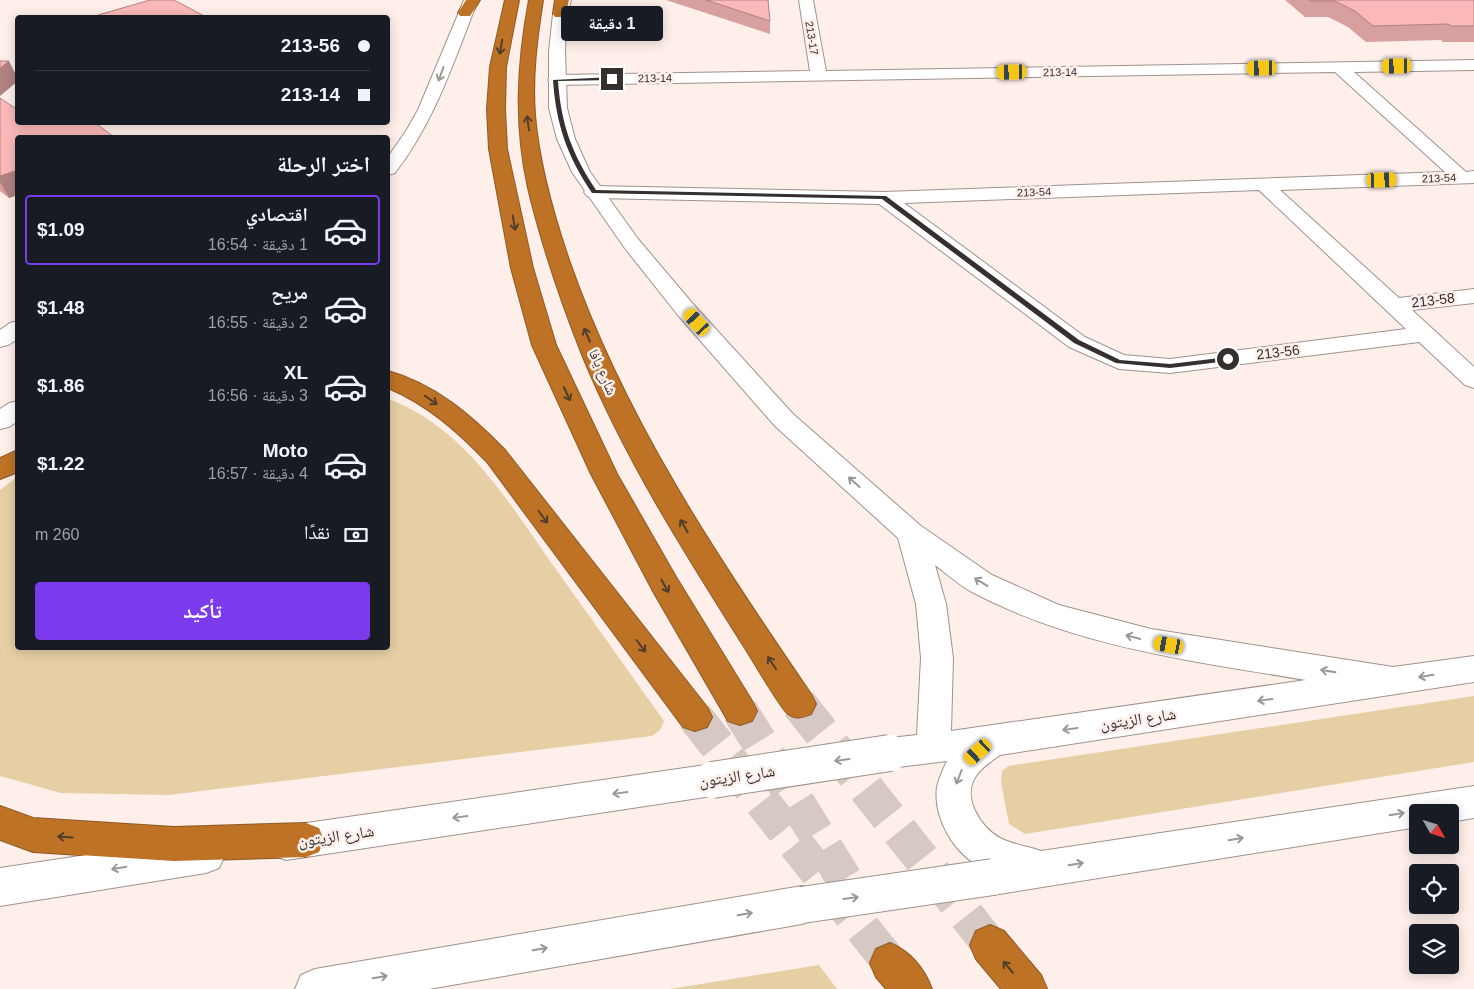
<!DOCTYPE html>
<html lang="ar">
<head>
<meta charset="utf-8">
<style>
  :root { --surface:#171b24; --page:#20242c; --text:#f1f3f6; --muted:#9ea1a6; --line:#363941; --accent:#7c3aed }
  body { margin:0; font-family:Helvetica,"Noto Naskh Arabic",sans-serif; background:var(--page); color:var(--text); direction:rtl; height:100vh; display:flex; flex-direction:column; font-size:19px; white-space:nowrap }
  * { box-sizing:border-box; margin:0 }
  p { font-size:16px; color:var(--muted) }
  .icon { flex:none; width:28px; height:28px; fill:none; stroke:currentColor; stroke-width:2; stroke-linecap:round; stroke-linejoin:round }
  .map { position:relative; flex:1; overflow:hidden; direction:ltr }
  .details { position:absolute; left:15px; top:135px; width:375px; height:515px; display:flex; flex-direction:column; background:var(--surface); border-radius:5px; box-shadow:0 2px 12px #0003; direction:rtl }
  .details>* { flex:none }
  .banner { position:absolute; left:15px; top:15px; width:375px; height:110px; border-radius:5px; box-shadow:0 2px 12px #0003; direction:rtl; display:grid; align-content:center; height:110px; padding:0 20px; background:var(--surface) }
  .needle { width:32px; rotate:129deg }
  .buttons { position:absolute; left:1409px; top:804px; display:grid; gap:10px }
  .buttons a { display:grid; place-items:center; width:50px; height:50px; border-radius:5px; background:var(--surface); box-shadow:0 2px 12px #0003; font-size:25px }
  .end { position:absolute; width:22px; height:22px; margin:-11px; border:6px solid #35302e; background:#fff; box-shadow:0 0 0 2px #fff }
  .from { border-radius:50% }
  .bubble { position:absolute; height:35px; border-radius:5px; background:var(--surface); box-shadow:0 2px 12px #0003; font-size:16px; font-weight:700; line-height:35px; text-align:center; direction:rtl }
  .car { position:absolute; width:15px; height:30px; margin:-15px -8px; border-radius:6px; box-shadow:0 0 4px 1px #0007; background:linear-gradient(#f5c518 24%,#345 0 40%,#f5c518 0 76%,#345 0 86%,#f5c518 0) }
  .banner b { display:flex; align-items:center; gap:18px; height:48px; font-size:19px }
  .banner b+b { border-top:1px solid var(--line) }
  .banner i { width:12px; height:12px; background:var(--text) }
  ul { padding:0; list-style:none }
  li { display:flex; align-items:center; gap:15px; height:70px; margin:0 10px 8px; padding:0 10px; border:2px solid transparent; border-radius:5px }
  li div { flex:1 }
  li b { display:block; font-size:19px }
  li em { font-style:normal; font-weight:700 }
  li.selected { border-color:var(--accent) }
  li>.icon { width:45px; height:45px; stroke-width:1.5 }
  h2 { padding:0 20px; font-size:22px; line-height:60px }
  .pay { display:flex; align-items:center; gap:12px; height:55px; padding:0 20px; font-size:19px }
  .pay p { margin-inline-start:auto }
  .button { display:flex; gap:10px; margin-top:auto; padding:10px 20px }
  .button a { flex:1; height:58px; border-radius:5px; background:var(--accent); color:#fff; font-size:20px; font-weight:700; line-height:58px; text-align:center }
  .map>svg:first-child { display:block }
</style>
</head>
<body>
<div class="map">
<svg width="1474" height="989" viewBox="0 0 1474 989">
  <rect width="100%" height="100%" fill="#feefea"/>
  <!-- green -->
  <g fill="#e7cfa5">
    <path d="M388,399C468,428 513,510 560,575C595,624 629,672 664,721L660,730L652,736L169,795L61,793L0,776V490L17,477L18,648H388Z"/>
    <path d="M1474,696V762L1025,834L1009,824L1001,782L1002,771L1008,766Z"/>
    <path d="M819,965L837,989H670Z"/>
  </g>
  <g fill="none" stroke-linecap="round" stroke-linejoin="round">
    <!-- motorway-tunnel -->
    <g stroke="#d6c9c4" stroke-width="36" stroke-dasharray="36 18" stroke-linecap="butt">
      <path d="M799,704L990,945"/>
      <path d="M740,711L851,890"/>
      <path d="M695,717L890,963"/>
    </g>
    <defs>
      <g id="minor">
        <path d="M799,0H813L826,71L1474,60V70L1354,72L1466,172L1474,171V183L1280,190L1399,298L1474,289V303L1412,310L1474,367V388L1465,385L1419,342L1170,373L1119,369L1069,347L879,204L594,198L587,196L584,192L587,188L594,186L884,192L1445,172L1335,72L556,85L550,83L548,80L550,77L556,75L810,71ZM1259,190L1406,329L1170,359L1124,355L1085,337L904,203Z"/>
        <path d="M18,321V339L8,345L0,347V330L10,323Z"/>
      </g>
      <g id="secondary">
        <path d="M464,0H478C454,61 435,121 395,173L388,175V157L406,131L418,110Z"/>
        <path d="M557,0H571L567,14L565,51L567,108L575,139L590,172L638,239L693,304L793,414L921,526L992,575L1059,605L1151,629L1393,667L1474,656V682L1000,755C992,761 982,767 976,776C961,797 981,828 1000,838C1013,845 1028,846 1041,851L1474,786V818L1450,822V812H1418V827L993,895L980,890L974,877L979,866C953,852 933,817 937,787C939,778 943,769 947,761L890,768L878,764L873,753L878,742L890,738L917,735L921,658L916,604L898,538L775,426L677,314L624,247L572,172L557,139L549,108V51L553,14ZM935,565C947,574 959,585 972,592C1076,647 1192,661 1306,680L951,731L953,658L946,604Z"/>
        <path d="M18,401V421L9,427L0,429V409L9,403Z"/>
        <path d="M712,764L724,769L730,780L724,791L712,796L286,860L273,855L268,843L273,831L286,826Z"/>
        <path d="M206,837L219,842L225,855L219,868L206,873L0,906V868Z"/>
        <path d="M802,886L816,892L821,905L816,918L802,924L429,989H295L301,975L315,969Z"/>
      </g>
      <g id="motorway">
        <path d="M466,0H480L470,16H460L458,13Z"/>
        <path d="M505,0H519L506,67L505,109L507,149L533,268L556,345L617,474L676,577L752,701L757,711L752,721L740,725L728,721L654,593L591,474L532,345L511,268L489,149L487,109L490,67Z"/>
        <path d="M529,0H543C537,38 532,76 535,115C539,164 553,213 569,260C624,418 717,557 811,694L816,704L811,714C803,717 796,720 788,714C781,709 755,664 748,653C688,558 626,461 583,357C561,302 542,246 528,188C514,125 517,64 529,0Z"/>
        <path d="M555,0H569L565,17H555L553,14Z"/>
        <path d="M388,371C435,384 472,416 505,450L707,707L712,717L707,727L695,731L683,727L487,462C458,432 427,404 388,388Z"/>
        <path d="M18,450V472L0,479V458Z"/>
        <path d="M0,806L33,818L174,827L306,823L319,828L324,840L319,852L306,857L174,861L33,852L0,840Z"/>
        <path d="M990,925L1004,931L1041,975L1047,989H1001L976,959L970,945L976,931Z"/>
        <path d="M890,943C911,952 924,968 932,989H886L876,977L870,963L876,949Z"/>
      </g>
    </defs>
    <!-- minor casing -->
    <use href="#minor" stroke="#9f928d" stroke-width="2"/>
    <!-- secondary casing -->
    <use href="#secondary" stroke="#9f928d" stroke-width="2"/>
    <!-- motorway casing -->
    <use href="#motorway" stroke="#8e5b28" stroke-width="2"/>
    <!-- minor -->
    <use href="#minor" fill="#fff" fill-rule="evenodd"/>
    <!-- secondary -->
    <use href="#secondary" fill="#fff" fill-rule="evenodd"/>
    <!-- motorway -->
    <use href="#motorway" fill="#be7225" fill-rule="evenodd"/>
    <defs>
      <g id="secondary-bridge">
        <path d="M712,780L890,753"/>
        <path d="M802,905L993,877"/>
      </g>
    </defs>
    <!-- secondary-bridge casing -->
    <use href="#secondary-bridge" stroke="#9f928d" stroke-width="38" stroke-linecap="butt"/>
    <!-- secondary-bridge -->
    <use href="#secondary-bridge" stroke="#fff" stroke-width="36"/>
  </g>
  <!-- wall -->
  <g fill="#d79f9e">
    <path d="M666,0H768L770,21V34Z"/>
    <path d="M1285,0H1474V42H1443L1441,40L1366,42L1348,27L1328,17H1305Z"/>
    <path d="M0,98L18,138V195L9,198L0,191Z"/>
  </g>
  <!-- shaded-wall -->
  <g fill="#af8281">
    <path d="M9,61L18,79V81L0,96V68Z"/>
    <path d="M18,170V195L9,198L0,182V176Z"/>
  </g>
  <!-- building -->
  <g fill="#fab9b8" stroke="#af8281">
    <path d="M150,0H174L208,18H88Z"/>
    <path d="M706,0H768L770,21Z"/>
    <path d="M1309,0H1474V26H1451L1448,24L1373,26L1355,11L1335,1H1311Z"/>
    <path d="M0,61H9L0,68Z"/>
    <path d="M0,98L18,110V122H94L114,137L18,138V170L0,176Z"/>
  </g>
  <!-- one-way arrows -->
  <defs><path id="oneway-shaft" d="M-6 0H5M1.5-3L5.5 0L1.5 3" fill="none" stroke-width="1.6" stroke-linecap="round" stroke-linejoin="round" transform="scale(1.25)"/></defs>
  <g stroke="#503d2c">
    <use href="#oneway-shaft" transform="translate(501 47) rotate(100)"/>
    <use href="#oneway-shaft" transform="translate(528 123) rotate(-98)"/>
    <use href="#oneway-shaft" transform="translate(514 223) rotate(80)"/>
    <use href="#oneway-shaft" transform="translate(587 335) rotate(-113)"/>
    <use href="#oneway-shaft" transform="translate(567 394) rotate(65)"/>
    <use href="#oneway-shaft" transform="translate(431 400) rotate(35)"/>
    <use href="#oneway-shaft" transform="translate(543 517) rotate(53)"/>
    <use href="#oneway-shaft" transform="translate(684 526) rotate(-120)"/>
    <use href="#oneway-shaft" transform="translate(665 586) rotate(60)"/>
    <use href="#oneway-shaft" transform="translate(641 646) rotate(53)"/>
    <use href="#oneway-shaft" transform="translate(772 663) rotate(-124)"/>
    <use href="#oneway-shaft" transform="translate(65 837) rotate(-176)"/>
    <use href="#oneway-shaft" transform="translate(1008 967) rotate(-130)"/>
  </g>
  <g stroke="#9a9896">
    <use href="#oneway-shaft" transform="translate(441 74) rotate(110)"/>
    <use href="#oneway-shaft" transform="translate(854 482) rotate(-138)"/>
    <use href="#oneway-shaft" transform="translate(981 582) rotate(-149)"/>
    <use href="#oneway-shaft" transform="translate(1133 637) rotate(-165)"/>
    <use href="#oneway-shaft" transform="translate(1328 671) rotate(-171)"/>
    <use href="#oneway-shaft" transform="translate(1426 676) rotate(171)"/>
    <use href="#oneway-shaft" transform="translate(1265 700) rotate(172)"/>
    <use href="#oneway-shaft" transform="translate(1070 729) rotate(172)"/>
    <use href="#oneway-shaft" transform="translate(842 760) rotate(172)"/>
    <use href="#oneway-shaft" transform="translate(959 777) rotate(111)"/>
    <use href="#oneway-shaft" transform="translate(620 793) rotate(172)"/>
    <use href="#oneway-shaft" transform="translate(1397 814) rotate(-9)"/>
    <use href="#oneway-shaft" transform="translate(460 817) rotate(172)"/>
    <use href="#oneway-shaft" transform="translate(1236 839) rotate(-9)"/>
    <use href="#oneway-shaft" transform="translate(1076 864) rotate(-9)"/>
    <use href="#oneway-shaft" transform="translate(119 868) rotate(171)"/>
    <use href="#oneway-shaft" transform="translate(851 898) rotate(-8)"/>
    <use href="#oneway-shaft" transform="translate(745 914) rotate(-9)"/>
    <use href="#oneway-shaft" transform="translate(540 949) rotate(-10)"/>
    <use href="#oneway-shaft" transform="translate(380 977) rotate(-10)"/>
  </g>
  <!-- route -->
  <path fill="#35302e" d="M612,77L614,80L558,81C561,124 572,154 596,190L886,196L1079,340L1120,360L1170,364L1228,357L1232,359L1228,361L1170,368L1116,363L1074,343L882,199L592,193C567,156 556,124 553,80Z"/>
  <g text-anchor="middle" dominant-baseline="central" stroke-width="5" stroke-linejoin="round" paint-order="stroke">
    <!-- far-street labels -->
    <g font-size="11" fill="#35302e" stroke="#feefea">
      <text transform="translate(812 38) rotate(81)">213-17</text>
      <text transform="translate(1060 72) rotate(-1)">213-14</text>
      <text transform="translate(655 78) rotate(-1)">213-14</text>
      <text transform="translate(1439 178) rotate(-2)">213-54</text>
      <text transform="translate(1034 192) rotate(-2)">213-54</text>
    </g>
    <!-- street labels -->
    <g font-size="14" fill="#35302e" stroke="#feefea">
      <text transform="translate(1433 300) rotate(-7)">213-58</text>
      <text transform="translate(1278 352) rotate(-7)">213-56</text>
      <text transform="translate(603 372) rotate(66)">شارع يافا</text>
    </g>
    <!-- near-street labels -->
    <g font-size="16" fill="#35302e" stroke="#feefea">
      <text transform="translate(1138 719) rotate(-8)">شارع الزيتون</text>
      <text transform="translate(737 776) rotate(-8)">شارع الزيتون</text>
      <text transform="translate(336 836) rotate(-8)">شارع الزيتون</text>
    </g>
  </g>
</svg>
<div class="buttons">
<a><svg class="needle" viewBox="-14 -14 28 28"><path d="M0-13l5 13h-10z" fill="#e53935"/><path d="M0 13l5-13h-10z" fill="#9ea1a6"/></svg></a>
<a><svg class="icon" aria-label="locate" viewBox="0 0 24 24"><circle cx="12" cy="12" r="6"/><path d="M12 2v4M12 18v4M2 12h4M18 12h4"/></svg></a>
<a><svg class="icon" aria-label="layers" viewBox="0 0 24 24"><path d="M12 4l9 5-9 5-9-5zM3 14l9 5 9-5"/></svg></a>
</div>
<i class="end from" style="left:1228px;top:359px"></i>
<i class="end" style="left:612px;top:79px"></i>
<div class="bubble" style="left:561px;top:6px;width:102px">1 دقيقة</div>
<i class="car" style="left:1397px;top:66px;rotate:269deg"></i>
<i class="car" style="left:1262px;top:68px;rotate:269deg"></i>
<i class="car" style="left:1012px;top:72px;rotate:269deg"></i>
<i class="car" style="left:1382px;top:180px;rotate:88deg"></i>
<i class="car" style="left:697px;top:322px;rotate:318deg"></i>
<i class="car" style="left:1169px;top:645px;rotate:280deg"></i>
<i class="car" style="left:978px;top:752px;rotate:228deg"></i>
<div class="banner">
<b><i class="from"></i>213-56</b>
<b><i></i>213-14</b>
</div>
<section class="details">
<h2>اختر الرحلة</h2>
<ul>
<li class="selected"><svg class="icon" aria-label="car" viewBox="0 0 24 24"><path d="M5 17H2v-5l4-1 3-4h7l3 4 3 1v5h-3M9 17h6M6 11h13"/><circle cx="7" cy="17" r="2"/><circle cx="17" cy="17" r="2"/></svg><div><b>اقتصادي</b><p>1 دقيقة · 16:54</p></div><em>$1.09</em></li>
<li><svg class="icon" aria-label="car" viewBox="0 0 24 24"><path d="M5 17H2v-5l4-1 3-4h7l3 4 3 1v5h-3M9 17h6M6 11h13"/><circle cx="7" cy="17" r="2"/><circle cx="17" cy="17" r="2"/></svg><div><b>مريح</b><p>2 دقيقة · 16:55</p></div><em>$1.48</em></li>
<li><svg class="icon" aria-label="car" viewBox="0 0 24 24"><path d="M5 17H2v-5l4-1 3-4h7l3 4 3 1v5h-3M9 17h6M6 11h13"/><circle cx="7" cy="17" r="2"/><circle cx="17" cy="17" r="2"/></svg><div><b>XL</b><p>3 دقيقة · 16:56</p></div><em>$1.86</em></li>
<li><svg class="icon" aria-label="car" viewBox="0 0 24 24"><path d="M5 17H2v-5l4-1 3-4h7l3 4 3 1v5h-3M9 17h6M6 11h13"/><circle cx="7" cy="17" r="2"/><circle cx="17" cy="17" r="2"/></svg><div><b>Moto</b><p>4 دقيقة · 16:57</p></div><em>$1.22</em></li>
</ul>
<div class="pay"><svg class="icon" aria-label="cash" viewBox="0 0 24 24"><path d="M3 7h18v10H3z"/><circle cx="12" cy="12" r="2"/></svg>نقدًا<p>260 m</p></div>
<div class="button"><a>تأكيد</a></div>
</section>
</div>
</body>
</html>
